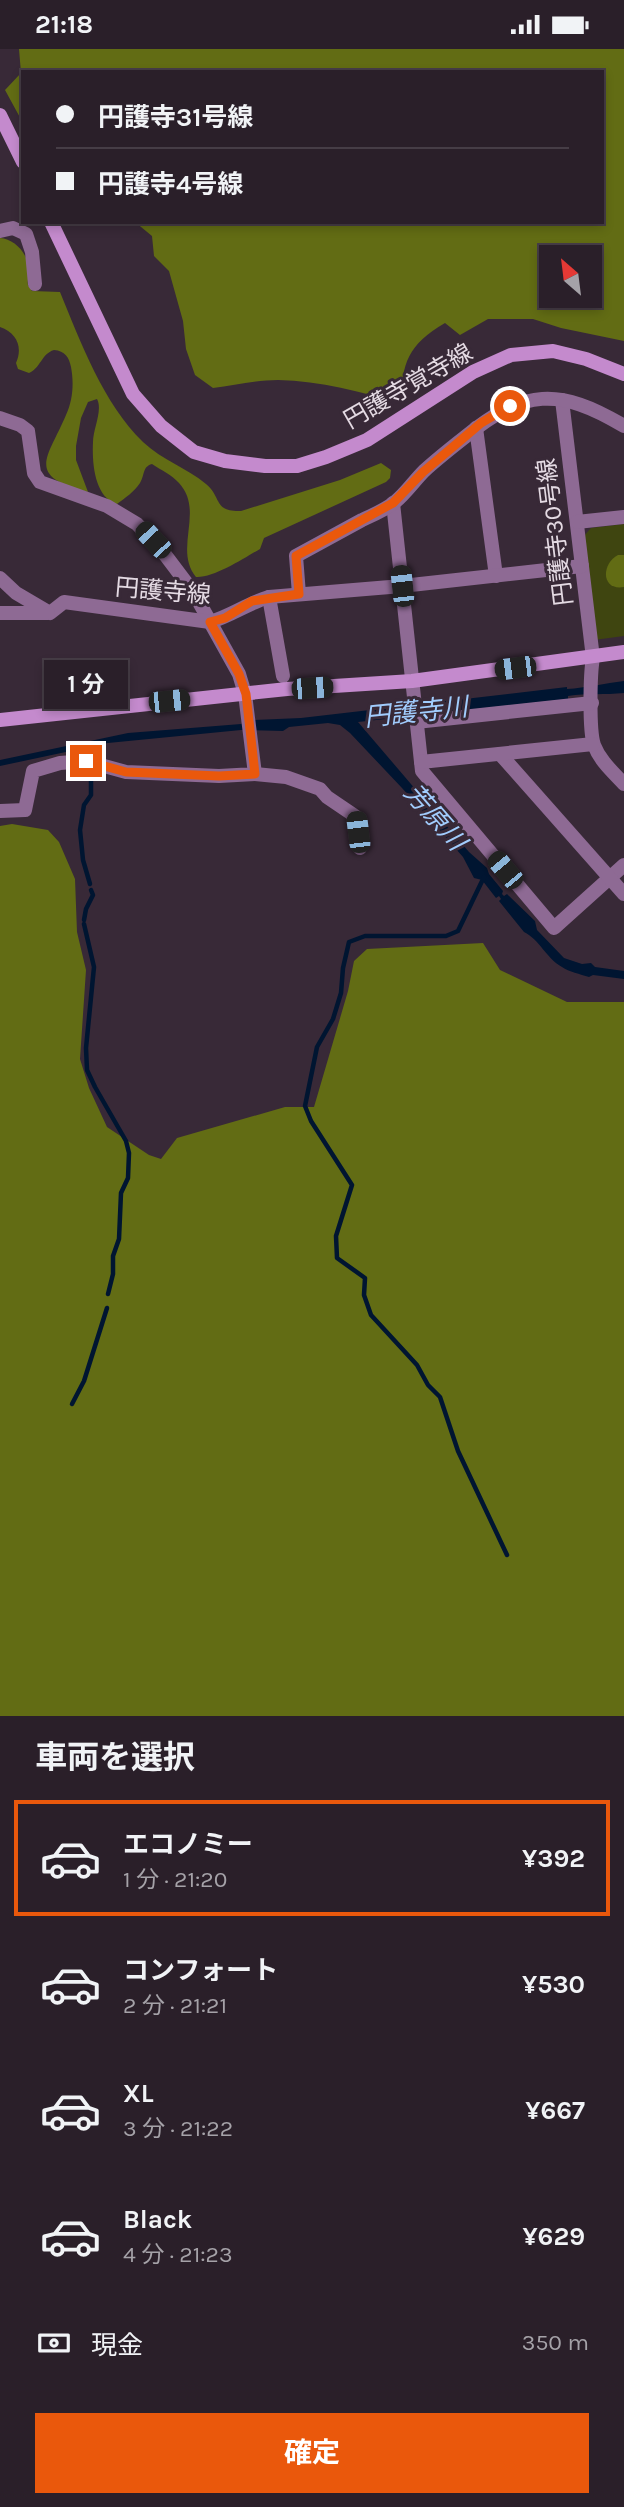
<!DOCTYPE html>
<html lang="ja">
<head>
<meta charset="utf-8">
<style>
  :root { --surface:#2a1f29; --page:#322731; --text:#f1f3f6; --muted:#a5a2a8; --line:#463d46; --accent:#ea580c }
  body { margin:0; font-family:Karla,"Noto Sans JP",sans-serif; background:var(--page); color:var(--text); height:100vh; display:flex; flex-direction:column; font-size:26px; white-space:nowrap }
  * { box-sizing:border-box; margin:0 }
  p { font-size:23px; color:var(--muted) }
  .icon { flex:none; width:38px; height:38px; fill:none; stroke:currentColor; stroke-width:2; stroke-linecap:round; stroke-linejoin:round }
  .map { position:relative; height:1667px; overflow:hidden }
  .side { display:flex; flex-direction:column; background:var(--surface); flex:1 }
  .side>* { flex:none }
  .hud { position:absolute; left:21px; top:21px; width:583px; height:154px; border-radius:0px; box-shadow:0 4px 10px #0003,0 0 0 2px var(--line); display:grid; align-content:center; height:154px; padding:0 35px; background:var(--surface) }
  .needle { width:46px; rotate:332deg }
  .tools { position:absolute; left:539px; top:196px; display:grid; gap:14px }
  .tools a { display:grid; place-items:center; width:63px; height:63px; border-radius:0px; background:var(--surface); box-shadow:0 4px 10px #0003,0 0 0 2px var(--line); font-size:35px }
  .end { position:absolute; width:32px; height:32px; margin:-16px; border:9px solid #ea580c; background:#fff; box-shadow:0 0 0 4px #fff }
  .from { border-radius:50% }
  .bubble { position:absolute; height:49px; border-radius:0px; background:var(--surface); box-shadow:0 4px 10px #0003,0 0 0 2px var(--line); font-size:23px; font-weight:700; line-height:49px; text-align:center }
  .car { position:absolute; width:21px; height:42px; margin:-21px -10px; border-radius:9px; box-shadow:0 0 5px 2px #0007; background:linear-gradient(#222 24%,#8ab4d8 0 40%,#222 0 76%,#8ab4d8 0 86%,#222 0) }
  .hud b { display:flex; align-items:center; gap:24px; height:66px; font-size:26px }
  .hud b+b { border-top:2px solid var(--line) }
  .hud i { width:18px; height:18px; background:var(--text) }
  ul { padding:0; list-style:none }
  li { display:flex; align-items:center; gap:21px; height:116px; margin:0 14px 10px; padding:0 21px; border:4px solid transparent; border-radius:0px }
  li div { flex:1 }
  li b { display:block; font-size:26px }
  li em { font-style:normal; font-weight:700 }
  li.current { border-color:var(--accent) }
  li>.icon { width:63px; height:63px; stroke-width:1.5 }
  h2 { padding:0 35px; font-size:32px; line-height:84px }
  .pay { display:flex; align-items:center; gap:18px; height:77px; padding:0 35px; font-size:26px }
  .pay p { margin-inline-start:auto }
  .cta { display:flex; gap:14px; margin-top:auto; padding:14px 35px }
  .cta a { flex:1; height:80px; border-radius:0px; background:var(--accent); color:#fff; font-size:28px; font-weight:700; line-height:80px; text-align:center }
  .status { display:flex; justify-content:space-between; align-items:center; height:49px; padding:0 35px; background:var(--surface); direction:ltr }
  .status svg { height:19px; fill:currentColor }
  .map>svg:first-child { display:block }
</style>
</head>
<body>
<div class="status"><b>21:18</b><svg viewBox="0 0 49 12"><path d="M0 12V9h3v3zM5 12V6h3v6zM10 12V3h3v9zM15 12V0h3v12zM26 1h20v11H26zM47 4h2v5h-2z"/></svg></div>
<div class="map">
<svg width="624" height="1667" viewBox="0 0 624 1667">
  <rect width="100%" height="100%" fill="#382937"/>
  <!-- green -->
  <path fill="#3f4510" d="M624,475V587L594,591L583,488L591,479Z"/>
  <!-- forest -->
  <g fill="#626c14" fill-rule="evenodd">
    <path d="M19,0H624V292L561,279L533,270H488L460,286L445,274C408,296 402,313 401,354C361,343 321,332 278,331C257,331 235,336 213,339L195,326L186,300L183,272L169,222L154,207L152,187L135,173H602V23H23V74L5,41L21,24ZM590,208V247H551V208Z"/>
    <path d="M0,189C16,190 30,207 29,224C29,228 27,232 28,236L32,242L60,243C81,294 103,354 143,393C162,411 187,419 206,435C222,448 213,463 241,462L340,431L381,414L391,421L390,429L386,433L264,489L260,500C244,509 214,529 196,528C173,500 205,462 179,434C172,426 161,421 152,415C142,418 145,426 140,434C134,443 125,449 117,455C94,448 92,413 93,393C93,380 103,361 97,350L88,353L81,369L76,397V411L88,443C24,427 48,409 66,366C73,351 74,334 71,318C69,308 65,302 54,301C41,305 41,319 29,324L18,320L16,314C23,298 17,284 0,278Z"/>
    <path d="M618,506H624V538C601,542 601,515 618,506Z"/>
    <path d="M12,775L48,781L59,793L75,830L77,883L86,921L80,1010L89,1039L107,1078L149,1106L161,1110L177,1089L285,1058H314L348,942L354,912L367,900L483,894L500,921L567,953H624V1667H0V777Z"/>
  </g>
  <!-- water -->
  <path fill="#001531" d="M624,632V644C605,646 587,644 568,647V650L358,673L469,803L487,819L489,825L503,842L502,845L504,847L507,845L535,872L537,881L564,909L582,915L591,914L595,918L624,922V930L593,926L589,928C580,925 569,923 562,918C547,910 539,890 524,883L499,852L501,850L499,847L496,849L482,831L474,829L463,808L402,739L350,684L340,676L328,674L289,678L283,682L241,681L108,694L0,717V711L128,684L241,675L252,671L301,669L567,638V640C586,639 605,634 624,632Z"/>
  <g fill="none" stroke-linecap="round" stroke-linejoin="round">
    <!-- stream -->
    <g stroke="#001531" stroke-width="4.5">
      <path d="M484,828L458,882L446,887H365L349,893L343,919L341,944L333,970L317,998L305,1057L311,1072L352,1136L336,1187L337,1209L365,1229L364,1246L371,1266L417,1316L428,1336L440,1348L458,1402L507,1506"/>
      <path d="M90,835L83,811L80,781L84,756L91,746V720"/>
      <path d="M84,871L86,860L93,846L91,841"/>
      <path d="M84,875L94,918L86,999L87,1021L95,1038L126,1092L129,1104L128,1129L121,1144L119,1190L113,1207V1225L108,1245"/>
      <path d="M72,1355L84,1332L107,1259"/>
    </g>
    <!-- street -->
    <g stroke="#8e6a94" stroke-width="14">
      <path d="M0,182L13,179L26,185L32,203L35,235"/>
      <path d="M562,351L593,609C590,625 589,682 594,696C600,712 613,723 624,735"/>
      <path d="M0,369L20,376L28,382L34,424L40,433L107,457L137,475L163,503L194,544L239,625L245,645L255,725L219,727L126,723L86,712L60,714L33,722L25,761L0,762"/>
      <path d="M476,379L496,527"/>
      <path d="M393,454L422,722L554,879L624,816"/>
      <path d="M577,473L624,468"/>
      <path d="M0,529L16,544L50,564L64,553L210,573C231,567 248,554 269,548L402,537L582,517"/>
      <path d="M299,545L296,507C318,495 340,483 362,471C373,466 385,461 395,453C406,444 414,432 424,422C437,410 451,399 465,388C524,340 559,338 624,377"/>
      <path d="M269,548L283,627"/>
      <path d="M0,564H48"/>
      <path d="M416,673L592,654"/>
      <path d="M500,705L624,845"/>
      <path d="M421,713L593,695"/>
      <path d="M255,725L286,728L320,740L327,748L355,767L360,799"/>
    </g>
    <!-- secondary -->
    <g stroke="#c48acd" stroke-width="14">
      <path d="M0,66L23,113"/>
      <path d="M51,173L133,345L161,377L194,403L225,412L265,417H297L326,408L367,391L473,323L511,306L553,302L586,310L624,325"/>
      <path d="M0,671L287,640L412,632L624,603"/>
    </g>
  </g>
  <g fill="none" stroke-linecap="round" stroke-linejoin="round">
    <!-- route -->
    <path stroke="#ea580c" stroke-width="9" d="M86,712L126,723L219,727L255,725L246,645L239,625L210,573L225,569L252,552L299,545L296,507L393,454L423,423L454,397L481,374L510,357"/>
  </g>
  <g text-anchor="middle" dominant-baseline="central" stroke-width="6" stroke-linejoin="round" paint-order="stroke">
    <!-- street labels -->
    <g font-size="24" fill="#e4dae3" stroke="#382937">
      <text transform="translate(408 337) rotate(-30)">円護寺覚寺線</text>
      <text transform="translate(555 483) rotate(-97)">円護寺30号線</text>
      <text transform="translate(163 542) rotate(5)">円護寺線</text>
    </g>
    <!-- water labels -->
    <g font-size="26" font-style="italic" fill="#a1ccfd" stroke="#382937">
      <text transform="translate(416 663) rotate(-6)">円護寺川</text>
      <text transform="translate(435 768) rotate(49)">芳原川</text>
    </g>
  </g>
</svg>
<div class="tools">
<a><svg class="needle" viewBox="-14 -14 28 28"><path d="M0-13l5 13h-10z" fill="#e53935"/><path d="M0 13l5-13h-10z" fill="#a5a2a8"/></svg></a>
</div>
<i class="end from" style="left:510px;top:357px"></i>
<i class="end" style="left:86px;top:712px"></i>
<div class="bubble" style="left:44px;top:611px;width:84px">1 分</div>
<i class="car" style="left:153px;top:491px;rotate:317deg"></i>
<i class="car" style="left:402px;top:537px;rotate:354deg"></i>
<i class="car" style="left:515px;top:619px;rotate:263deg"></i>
<i class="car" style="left:312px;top:639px;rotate:86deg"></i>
<i class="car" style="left:169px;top:652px;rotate:84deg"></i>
<i class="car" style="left:358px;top:783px;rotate:353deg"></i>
<i class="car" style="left:505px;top:821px;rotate:320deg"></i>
<div class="hud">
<b><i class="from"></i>円護寺31号線</b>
<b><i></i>円護寺4号線</b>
</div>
</div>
<section class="side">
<h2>車両を選択</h2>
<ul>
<li class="current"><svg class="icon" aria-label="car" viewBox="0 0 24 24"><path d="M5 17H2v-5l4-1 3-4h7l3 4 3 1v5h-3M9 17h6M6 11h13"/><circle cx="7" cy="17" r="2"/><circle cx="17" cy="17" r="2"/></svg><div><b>エコノミー</b><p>1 分 · 21:20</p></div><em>¥392</em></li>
<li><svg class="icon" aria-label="car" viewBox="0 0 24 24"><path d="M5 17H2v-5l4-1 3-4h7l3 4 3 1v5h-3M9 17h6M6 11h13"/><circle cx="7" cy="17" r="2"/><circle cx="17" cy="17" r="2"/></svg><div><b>コンフォート</b><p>2 分 · 21:21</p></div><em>¥530</em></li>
<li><svg class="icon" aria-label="car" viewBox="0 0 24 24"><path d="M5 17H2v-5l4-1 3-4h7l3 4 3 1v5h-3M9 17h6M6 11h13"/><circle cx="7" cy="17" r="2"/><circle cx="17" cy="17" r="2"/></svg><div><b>XL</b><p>3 分 · 21:22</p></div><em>¥667</em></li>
<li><svg class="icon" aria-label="car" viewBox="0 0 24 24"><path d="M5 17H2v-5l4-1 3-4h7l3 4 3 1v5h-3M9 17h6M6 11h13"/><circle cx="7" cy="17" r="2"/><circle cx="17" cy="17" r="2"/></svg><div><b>Black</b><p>4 分 · 21:23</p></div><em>¥629</em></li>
</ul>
<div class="pay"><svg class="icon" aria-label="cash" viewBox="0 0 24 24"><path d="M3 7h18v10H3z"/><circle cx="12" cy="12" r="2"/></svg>現金<p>350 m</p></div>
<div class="cta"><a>確定</a></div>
</section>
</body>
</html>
